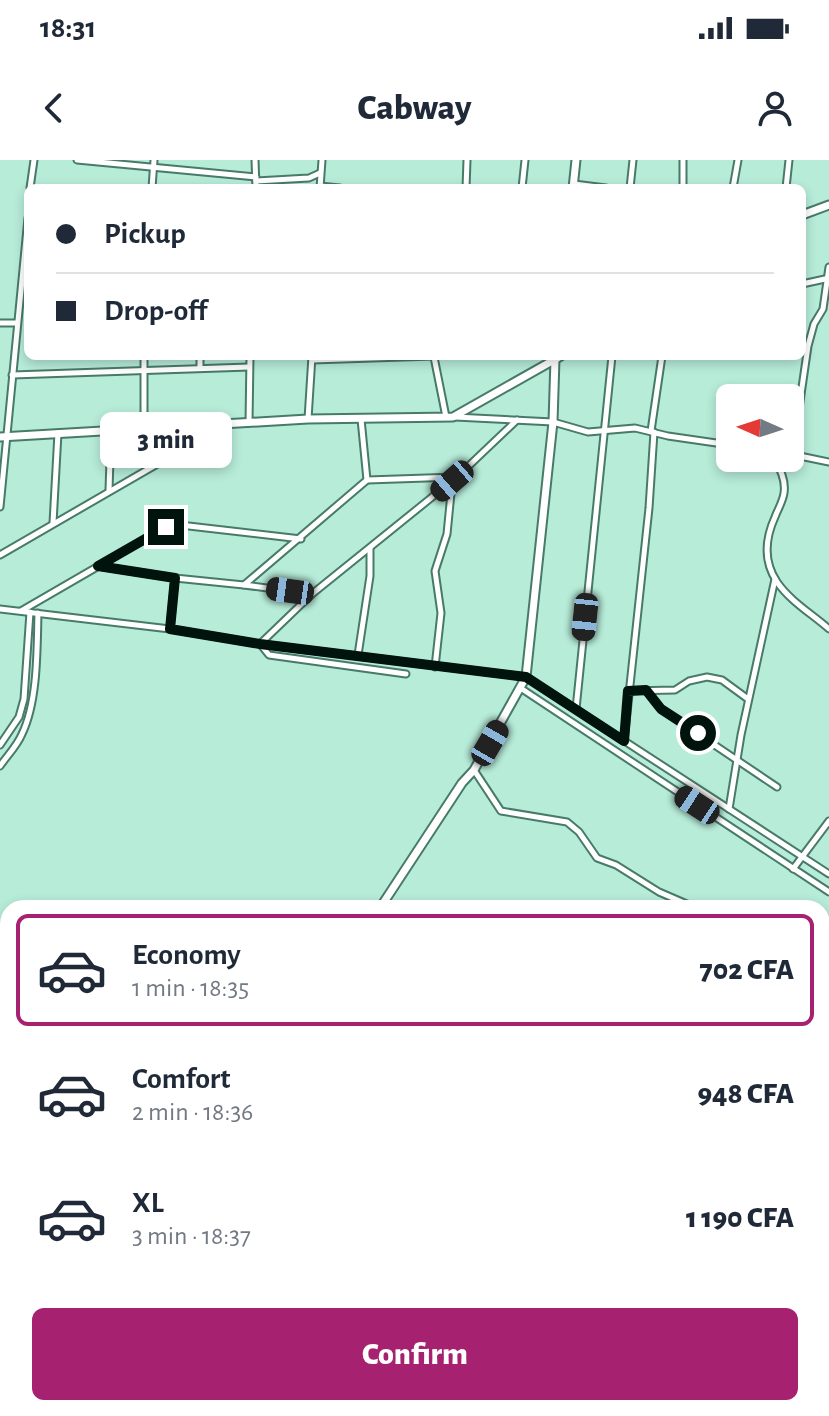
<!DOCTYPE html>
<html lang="en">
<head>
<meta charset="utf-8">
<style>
  :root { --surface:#fff; --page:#f2f2f3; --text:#1f2937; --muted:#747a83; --line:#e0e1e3; --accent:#a62270 }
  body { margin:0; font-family:"Alegreya Sans",sans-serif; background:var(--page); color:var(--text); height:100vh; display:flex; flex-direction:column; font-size:30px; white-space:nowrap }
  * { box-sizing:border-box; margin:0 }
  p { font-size:26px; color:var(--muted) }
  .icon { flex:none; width:44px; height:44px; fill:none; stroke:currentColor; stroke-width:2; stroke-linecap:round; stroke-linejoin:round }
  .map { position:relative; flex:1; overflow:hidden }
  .side { position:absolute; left:0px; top:740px; width:830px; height:516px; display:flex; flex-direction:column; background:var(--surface); border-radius:24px 24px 0 0; box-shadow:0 4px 12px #0003 }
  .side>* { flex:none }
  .banner { position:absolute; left:24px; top:24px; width:782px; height:176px; border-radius:12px; box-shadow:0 4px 12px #0003; display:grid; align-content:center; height:176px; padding:0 32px; background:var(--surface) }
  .needle { width:52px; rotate:273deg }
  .fabs { position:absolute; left:716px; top:224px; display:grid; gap:16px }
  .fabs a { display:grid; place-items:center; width:88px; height:88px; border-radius:12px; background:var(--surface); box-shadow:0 4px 12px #0003; font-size:40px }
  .end { position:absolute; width:36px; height:36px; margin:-18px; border:10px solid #01130d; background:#fff; box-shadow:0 0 0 4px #fff }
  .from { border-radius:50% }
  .bubble { position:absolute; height:56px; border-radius:12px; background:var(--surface); box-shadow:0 4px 12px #0003; font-size:26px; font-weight:800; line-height:56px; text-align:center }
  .car { position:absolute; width:24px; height:48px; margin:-24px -12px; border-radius:10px; box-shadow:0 0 6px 2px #0007; background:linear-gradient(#222 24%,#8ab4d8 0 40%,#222 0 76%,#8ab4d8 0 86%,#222 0) }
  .banner b { display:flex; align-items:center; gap:28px; height:76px; font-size:30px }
  .banner b+b { border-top:2px solid var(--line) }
  .banner i { width:20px; height:20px; background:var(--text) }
  ul { padding:14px 0 0; list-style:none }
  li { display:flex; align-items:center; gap:24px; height:112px; margin:0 16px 12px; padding:0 16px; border:4px solid transparent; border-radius:12px }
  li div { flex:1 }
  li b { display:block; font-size:30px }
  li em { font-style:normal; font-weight:800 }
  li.on { border-color:var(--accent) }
  li>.icon { width:72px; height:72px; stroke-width:1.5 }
  .action { display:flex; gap:16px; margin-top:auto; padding:16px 32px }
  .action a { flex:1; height:92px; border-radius:12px; background:var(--accent); color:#fff; font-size:32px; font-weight:800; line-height:92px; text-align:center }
  .status { display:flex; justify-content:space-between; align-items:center; height:56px; padding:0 40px; background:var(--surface); direction:ltr }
  .status svg { height:22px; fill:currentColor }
  header { display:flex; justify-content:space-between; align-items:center; height:104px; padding:0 32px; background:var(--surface); font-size:36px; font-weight:800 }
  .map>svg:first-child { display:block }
</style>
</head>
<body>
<div class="status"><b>18:31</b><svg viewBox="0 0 49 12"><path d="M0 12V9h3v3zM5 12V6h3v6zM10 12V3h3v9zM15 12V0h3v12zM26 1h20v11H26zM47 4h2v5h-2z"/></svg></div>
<header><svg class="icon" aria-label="back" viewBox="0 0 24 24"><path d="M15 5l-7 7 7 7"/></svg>Cabway<svg class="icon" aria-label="person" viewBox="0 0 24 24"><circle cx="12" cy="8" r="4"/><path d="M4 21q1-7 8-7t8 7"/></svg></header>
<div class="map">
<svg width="829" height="1256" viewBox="0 0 829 1256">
  <rect width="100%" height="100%" fill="#b7ecd9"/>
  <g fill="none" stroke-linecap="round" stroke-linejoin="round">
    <defs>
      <g id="street">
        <path d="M77,0L256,17"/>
        <path d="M255,0L256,28"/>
        <path d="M256,21L309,18L320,13"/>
        <path d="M574,24L606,28"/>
        <path d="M320,26L340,28"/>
        <path d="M30,28L34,0"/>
        <path d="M152,28L154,0"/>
        <path d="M320,28L322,0"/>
        <path d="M466,28L467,0"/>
        <path d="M522,28L525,0"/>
        <path d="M630,28L633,0"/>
        <path d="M683,28V0"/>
        <path d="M733,28L738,0"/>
        <path d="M786,28L789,0"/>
        <path d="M802,124L825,119"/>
        <path d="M0,163H16"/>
        <path d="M434,197L446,257"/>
        <path d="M312,200L434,196"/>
        <path d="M200,207V196"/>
        <path d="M12,215L249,207"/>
        <path d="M455,257L553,262L588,272L635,268L668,276L730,285"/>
        <path d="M308,259L312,196"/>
        <path d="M361,259L367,320L456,317"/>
        <path d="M249,263L250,196"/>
        <path d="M144,267V196"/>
        <path d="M651,271L662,196"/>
        <path d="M790,291L796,269L808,186L814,164L823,149L829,107"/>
        <path d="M790,294L829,302"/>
        <path d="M774,298C780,309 786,320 784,333C783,341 778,349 775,357C765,379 763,401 777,422C790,441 812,454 829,469"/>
        <path d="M109,330L111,269"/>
        <path d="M0,347L28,58"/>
        <path d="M53,363L58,273"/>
        <path d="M0,395L185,288L209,265"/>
        <path d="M98,406L175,418L244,425"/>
        <path d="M312,434L244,425L367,320"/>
        <path d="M0,449L170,469L260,484L312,434L457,317L517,260"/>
        <path d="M21,451L166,367L180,365L301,379"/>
        <path d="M170,469L175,418"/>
        <path d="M260,484L526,517L829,714"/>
        <path d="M261,485L269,495L406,514"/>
        <path d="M358,495L370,416V389"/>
        <path d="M435,507L441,453L435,411L447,374L452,323"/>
        <path d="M522,529L829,732"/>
        <path d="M646,530L661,549L777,627"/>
        <path d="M628,531L675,530L689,521L707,517L722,520L748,539"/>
        <path d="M576,549L612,196"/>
        <path d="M624,581L649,348L654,272"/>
        <path d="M0,585L19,557L24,539L30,452"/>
        <path d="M0,606C7,596 17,586 22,574C38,541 37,489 38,453"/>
        <path d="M474,610L501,651L567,662L579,672L597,698L616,705L659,732L696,748"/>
        <path d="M729,649L741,575L775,419"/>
        <path d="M793,709L829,661"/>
        <path d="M822,989L829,997"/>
        <path d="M0,1043L8,1048"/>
        <path d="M822,1160L829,1154"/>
        <path d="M0,1190L8,1195"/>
        <path d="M89,1248L96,1256"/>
        <path d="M744,1248L750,1256"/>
        <path d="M178,1256L184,1248"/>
        <path d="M276,1256L278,1248"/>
      </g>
      <g id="secondary">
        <path d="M573,28L576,0"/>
        <path d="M802,55L829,45"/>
        <path d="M0,277L308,259L453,257L561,196"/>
        <path d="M380,748L462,623L474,610L526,517L553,262L555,199"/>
        <path d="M28,1256L33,1248"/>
      </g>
    </defs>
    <!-- street casing -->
    <use href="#street" stroke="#487a69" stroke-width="9"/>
    <!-- secondary casing -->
    <use href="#secondary" stroke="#487a69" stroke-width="11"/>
    <!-- street -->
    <use href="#street" stroke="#fff" stroke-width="5"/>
    <!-- secondary -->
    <use href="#secondary" stroke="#fff" stroke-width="7"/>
  </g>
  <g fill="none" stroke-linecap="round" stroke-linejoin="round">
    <!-- route -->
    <path stroke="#01130d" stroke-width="10" d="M166,367L98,406L175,418L170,469L260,484L526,517L624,581L628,531L646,530L661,549L698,573"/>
  </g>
</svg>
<div class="fabs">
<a><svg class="needle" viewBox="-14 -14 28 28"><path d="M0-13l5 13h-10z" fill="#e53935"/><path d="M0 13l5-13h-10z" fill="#747a83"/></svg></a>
</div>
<i class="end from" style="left:698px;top:573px"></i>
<i class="end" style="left:166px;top:367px"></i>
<div class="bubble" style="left:100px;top:252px;width:132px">3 min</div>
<i class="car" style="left:452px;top:321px;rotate:229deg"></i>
<i class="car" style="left:290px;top:431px;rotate:278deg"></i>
<i class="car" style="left:585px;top:457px;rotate:186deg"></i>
<i class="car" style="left:490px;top:583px;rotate:30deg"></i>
<i class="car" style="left:697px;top:645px;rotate:303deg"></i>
<div class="banner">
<b><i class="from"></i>Pickup</b>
<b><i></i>Drop-off</b>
</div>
<section class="side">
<ul>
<li class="on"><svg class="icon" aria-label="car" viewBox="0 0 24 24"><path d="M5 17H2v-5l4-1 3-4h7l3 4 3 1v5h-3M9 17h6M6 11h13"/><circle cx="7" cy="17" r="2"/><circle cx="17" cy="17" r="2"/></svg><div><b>Economy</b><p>1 min · 18:35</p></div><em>702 CFA</em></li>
<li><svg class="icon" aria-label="car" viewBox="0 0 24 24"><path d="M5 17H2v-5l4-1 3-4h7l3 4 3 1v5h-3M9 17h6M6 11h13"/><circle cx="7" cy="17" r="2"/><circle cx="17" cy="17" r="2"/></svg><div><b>Comfort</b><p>2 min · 18:36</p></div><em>948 CFA</em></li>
<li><svg class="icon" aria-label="car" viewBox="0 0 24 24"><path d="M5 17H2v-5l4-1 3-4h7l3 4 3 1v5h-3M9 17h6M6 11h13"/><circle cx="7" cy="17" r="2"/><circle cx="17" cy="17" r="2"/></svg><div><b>XL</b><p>3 min · 18:37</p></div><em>1 190 CFA</em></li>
</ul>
<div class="action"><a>Confirm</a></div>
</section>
</div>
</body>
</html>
